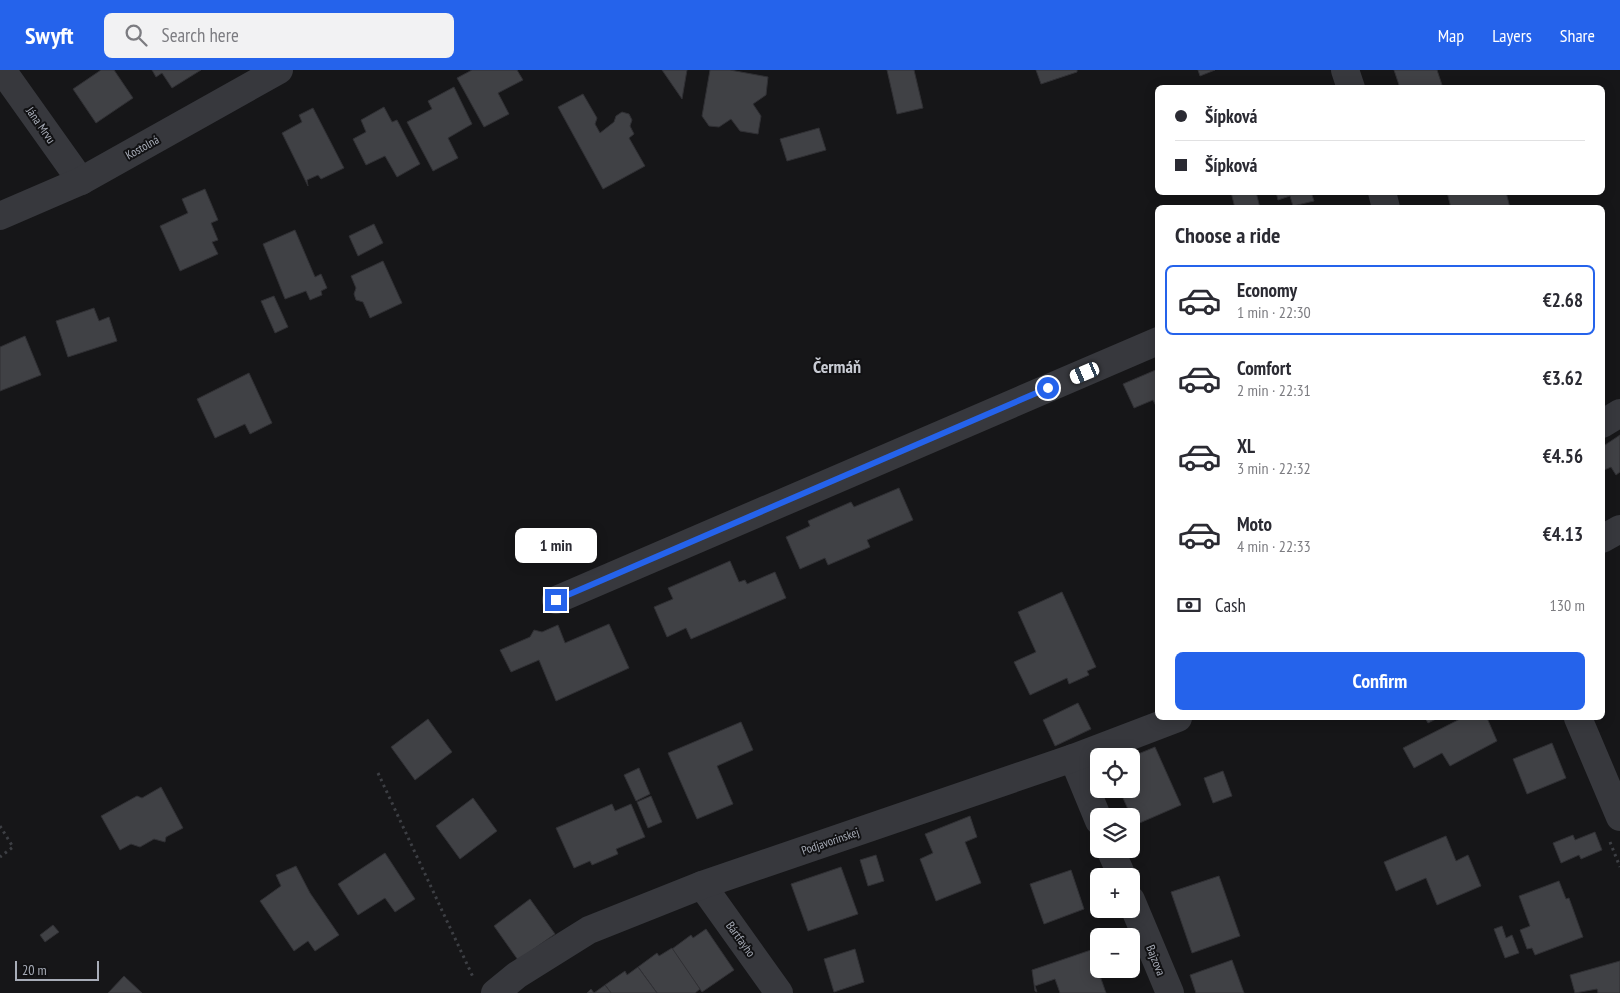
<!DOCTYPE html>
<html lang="en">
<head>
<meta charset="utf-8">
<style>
  :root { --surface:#fff; --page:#f2f2f3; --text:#2b2b33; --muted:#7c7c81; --line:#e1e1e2; --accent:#2563eb }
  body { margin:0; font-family:"PT Sans Narrow",sans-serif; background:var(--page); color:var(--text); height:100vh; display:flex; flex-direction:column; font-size:19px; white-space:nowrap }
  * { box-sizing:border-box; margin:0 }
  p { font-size:16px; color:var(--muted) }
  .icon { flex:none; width:28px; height:28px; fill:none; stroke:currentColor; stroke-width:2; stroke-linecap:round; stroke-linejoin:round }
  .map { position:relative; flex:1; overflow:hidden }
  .side { position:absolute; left:1155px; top:135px; width:450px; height:515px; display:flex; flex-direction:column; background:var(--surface); border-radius:8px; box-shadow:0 2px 12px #0003 }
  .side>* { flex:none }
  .hud { position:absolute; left:1155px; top:15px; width:450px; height:110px; border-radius:8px; box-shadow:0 2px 12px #0003; display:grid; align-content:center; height:110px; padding:0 20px; background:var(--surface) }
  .buttons { position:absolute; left:1090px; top:678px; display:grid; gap:10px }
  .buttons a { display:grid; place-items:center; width:50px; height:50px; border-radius:8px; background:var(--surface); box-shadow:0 2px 12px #0003; font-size:25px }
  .scale { position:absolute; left:15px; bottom:12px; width:84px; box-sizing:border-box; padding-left:5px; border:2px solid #a8adb8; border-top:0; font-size:14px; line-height:18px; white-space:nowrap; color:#a8adb8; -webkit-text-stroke:4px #111113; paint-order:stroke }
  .end { position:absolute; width:22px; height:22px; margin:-11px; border:6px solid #2563eb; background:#fff; box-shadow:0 0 0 2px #fff }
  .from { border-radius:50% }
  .bubble { position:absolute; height:35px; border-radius:8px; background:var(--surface); box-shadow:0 2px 12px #0003; font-size:16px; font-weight:800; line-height:35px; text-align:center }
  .car { position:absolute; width:15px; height:30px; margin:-15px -8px; border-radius:6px; box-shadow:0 0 4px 1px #0007; background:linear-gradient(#fff 24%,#345 0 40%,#fff 0 76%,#345 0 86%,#fff 0) }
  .hud b { display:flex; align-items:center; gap:18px; height:48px; font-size:19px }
  .hud b+b { border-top:1px solid var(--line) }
  .hud i { width:12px; height:12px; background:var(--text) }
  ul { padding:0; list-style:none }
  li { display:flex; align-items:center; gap:15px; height:70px; margin:0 10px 8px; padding:0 10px; border:2px solid transparent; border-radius:8px }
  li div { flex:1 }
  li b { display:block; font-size:19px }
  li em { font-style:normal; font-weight:800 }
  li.on { border-color:var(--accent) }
  li>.icon { width:45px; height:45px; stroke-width:1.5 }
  h2 { padding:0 20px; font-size:22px; line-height:60px }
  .pay { display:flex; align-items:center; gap:12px; height:55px; padding:0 20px; font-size:19px }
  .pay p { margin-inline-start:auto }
  .primary-button { display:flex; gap:10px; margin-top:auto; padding:10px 20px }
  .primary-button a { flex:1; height:58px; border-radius:8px; background:var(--accent); color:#fff; font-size:20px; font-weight:800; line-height:58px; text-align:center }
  header { display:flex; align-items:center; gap:30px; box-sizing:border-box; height:70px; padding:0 25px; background:var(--accent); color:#fff }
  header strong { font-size:24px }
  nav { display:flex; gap:28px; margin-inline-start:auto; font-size:18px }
  .search { width:350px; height:45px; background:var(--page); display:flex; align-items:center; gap:12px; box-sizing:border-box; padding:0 18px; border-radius:8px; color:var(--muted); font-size:19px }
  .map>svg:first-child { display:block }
</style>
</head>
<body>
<header>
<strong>Swyft</strong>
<div class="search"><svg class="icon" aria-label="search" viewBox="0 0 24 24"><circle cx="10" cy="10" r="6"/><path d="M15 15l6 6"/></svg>Search here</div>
<nav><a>Map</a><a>Layers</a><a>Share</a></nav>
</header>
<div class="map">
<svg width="1620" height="923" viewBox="0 0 1620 923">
  <rect width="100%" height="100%" fill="#161618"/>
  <!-- building -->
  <g fill="#404145" stroke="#303034">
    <path d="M101,0H114L133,28L96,53L73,19Z"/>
    <path d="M152,0H201L172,18L162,3L156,7Z"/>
    <path d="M472,0H517L523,10L498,23L509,44L484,57L457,8Z"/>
    <path d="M662,0H687L682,29Z"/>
    <path d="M710,0H730L768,7L766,25L753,34L761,46L758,64L740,61L731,49L719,57L709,56L702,46Z"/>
    <path d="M887,0H914L923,38L897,44Z"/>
    <path d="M1036,0H1077V2L1041,14Z"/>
    <path d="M1198,0H1215L1200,6Z"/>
    <path d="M1394,0H1437L1443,18H1400Z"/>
    <path d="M454,17L472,54L448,68L458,88L433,101L407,52L432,39L428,31Z"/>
    <path d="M583,24L597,48L595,54L600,63L614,52L616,46L622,42L629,44L632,50L630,56L634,64L629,68L645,96L603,119L558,37Z"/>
    <path d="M384,37L392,52L397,50L420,94L397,107L385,86L366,95L353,69L366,62L361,50Z"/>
    <path d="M313,38L344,98L321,109L318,105L307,110L308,116L282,63L302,52L299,45Z"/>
    <path d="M819,58L826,80L787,91L780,69Z"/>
    <path d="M205,119L218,150L211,153L218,170L212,172L218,184L180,201L160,156L188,143L182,129Z"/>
    <path d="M1231,122H1256L1260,138H1235Z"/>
    <path d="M1276,122H1311L1314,131L1293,136L1290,126L1278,130Z"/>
    <path d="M1447,122H1506L1510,138H1451Z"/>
    <path d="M374,154L383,173L358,186L349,166Z"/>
    <path d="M295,160L315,207L321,204L327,218L321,221L322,225L310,230L306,221L285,229L263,174Z"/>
    <path d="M383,191L402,233L370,248L363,232L356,230L354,224L356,218L351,206Z"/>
    <path d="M274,226L288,257L275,263L261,231Z"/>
    <path d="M94,238L99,251L109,247L117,271L68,287L56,251Z"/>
    <path d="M25,266L41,305L0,321V277Z"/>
    <path d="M1158,299V340L1153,330L1134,338L1123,314Z"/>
    <path d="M249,303L272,353L250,364L245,354L215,368L197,329Z"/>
    <path d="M1620,365V402L1616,405L1611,397L1602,401V377Z"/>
    <path d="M899,418L913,450L867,470L870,477L828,495L825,488L800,499L786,467L810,456L808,451L851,432L854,437Z"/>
    <path d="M730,491L739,512L745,510L747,514L775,502L786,528L691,569L686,558L667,567L654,537L673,529L668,518Z"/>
    <path d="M1062,522L1096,597L1087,601L1089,605L1069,614L1067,608L1030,625L1014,592L1036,582L1018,542Z"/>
    <path d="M609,554L629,598L556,631L539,590L511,602L500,580L530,567L534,560L542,562L558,555L565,573Z"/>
    <path d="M1078,633L1091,659L1055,676L1043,650Z"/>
    <path d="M1425,648H1438L1428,653Z"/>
    <path d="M1462,648H1487L1497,671L1450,696L1442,683L1414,698L1403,678Z"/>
    <path d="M428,649L452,682L415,710L391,677Z"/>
    <path d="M741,652L753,680L717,696L733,734L697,749L668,683Z"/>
    <path d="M1552,673L1566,708L1527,724L1513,689Z"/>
    <path d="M1155,677L1181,735L1135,755L1119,719H1131V687Z"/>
    <path d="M639,698L650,724L636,731L624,705Z"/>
    <path d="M1223,701L1232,726L1213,733L1204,708Z"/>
    <path d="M161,717L183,758L166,767L165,772L154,769L140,777L131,774L120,780L101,746L137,726L142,728Z"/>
    <path d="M651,726L662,752L648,758L637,732Z"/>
    <path d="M473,728L497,761L460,789L436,756Z"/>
    <path d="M612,734L615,741L631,734L645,767L616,779L618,784L592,795L590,791L574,798L556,758Z"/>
    <path d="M970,746L977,767L965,772L981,813L936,831L920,789L933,783L925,764Z"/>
    <path d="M1595,762L1602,780L1581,789L1579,785L1561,793L1553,773L1573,765L1575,770Z"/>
    <path d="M1446,766L1456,791L1468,785L1481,816L1437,835L1426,808L1396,821L1384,792Z"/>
    <path d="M385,783L415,829L395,842L385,828L358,845L338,814Z"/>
    <path d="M876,785L884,811L868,816L860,790Z"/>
    <path d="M296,796L310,823L339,865L315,881L308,871L294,881L260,831L281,816L276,805Z"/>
    <path d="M841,797L858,844L808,861L791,814Z"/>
    <path d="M1071,800L1084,839L1044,854L1030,814Z"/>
    <path d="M1219,806L1240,866L1192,883L1171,822Z"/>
    <path d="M1559,811L1566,829L1569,828L1583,867L1535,885L1532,878L1527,879L1520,860L1530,856L1519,826Z"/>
    <path d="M530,829L555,864L518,890L494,856Z"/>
    <path d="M53,855L59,862L45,872L40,865Z"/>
    <path d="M1502,856L1506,868L1512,865L1519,883L1505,888L1494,859Z"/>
    <path d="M706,859L734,900L702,922L672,879L691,865L693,868Z"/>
    <path d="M672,878L700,919L695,923H657L638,897L657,883L659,886Z"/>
    <path d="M855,879L864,912L834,922L824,889Z"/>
    <path d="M1091,880L1106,923H1060L1055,909L1035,916L1037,922L1035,921L1032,900Z"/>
    <path d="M1232,890L1244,923H1196L1190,905Z"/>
    <path d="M1620,891V923H1598L1597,919L1575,923L1570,905Z"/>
    <path d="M638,897L657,923H611L605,915L625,901L627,905Z"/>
    <path d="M124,906L142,923H108Z"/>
    <path d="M605,915L611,923H587L591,919L594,923Z"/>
  </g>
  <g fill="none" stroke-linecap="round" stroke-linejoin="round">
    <!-- path -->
    <g stroke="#3d3f44" stroke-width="3" stroke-dasharray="2.5 4" stroke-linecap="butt">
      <path d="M378,703L473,907"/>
      <path d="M0,756L13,777L0,787"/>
      <path d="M1610,772L1620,797"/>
    </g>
    <!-- minor -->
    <g stroke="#37383d" stroke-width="28">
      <path d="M2,0L81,111"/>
      <path d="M1345,0L1351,18"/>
      <path d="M1382,122L1386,138"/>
      <path d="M0,146L81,111L279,0"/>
      <path d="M1602,354L1620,343"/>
      <path d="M1602,469L1620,459"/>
      <path d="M556,530L1158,271"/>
      <path d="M1578,648L1620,747"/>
      <path d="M1073,688L1099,751"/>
      <path d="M1110,779L1122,806"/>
      <path d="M702,815L779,923"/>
      <path d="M1131,830L1170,923"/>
      <path d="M495,923L517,905L589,860L702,815L1073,688L1178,648"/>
    </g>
  </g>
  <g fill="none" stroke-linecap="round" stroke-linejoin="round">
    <!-- route -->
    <path stroke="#2563eb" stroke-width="6" d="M556,530L1048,318"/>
  </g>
  <g text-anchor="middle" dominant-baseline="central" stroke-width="4" stroke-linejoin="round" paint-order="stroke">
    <!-- street labels -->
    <g font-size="12" fill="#a8adb8" stroke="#111113">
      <text transform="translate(41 55) rotate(55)">Jána Mrvu</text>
      <text transform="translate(142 77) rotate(-29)">Kostolná</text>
      <text transform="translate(830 771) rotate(-19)">Podjavorinskej</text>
      <text transform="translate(741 869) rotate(54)">Bártfayho</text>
      <text transform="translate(1156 890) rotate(68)">Bajzova</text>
    </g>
    <!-- district labels -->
    <g font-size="18" font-weight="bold" fill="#c9ccd4" stroke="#111113">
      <text x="837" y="296">Čermáň</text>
    </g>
  </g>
</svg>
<div class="buttons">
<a><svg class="icon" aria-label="locate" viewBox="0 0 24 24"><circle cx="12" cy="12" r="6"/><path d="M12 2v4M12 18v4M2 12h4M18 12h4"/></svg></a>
<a><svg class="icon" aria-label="layers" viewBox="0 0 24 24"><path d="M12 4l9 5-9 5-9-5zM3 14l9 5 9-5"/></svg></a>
<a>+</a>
<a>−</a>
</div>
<div class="scale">20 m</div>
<i class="end from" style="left:1048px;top:318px"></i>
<i class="end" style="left:556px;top:530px"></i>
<div class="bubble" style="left:515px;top:458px;width:82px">1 min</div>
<i class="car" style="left:1085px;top:303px;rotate:247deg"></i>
<div class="hud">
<b><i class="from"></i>Šípková</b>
<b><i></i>Šípková</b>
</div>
<section class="side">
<h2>Choose a ride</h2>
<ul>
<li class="on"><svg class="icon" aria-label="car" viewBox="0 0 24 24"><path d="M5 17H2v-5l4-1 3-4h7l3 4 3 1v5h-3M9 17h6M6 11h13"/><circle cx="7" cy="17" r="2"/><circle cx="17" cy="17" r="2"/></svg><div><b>Economy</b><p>1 min · 22:30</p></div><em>€2.68</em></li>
<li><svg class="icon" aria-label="car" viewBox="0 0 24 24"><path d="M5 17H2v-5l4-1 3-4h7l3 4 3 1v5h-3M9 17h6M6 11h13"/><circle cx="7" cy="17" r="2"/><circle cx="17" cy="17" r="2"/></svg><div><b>Comfort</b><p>2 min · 22:31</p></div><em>€3.62</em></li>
<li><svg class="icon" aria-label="car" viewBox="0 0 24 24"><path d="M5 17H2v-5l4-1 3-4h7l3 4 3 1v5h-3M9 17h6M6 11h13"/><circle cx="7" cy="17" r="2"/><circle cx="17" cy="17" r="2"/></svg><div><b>XL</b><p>3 min · 22:32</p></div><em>€4.56</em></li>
<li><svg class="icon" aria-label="car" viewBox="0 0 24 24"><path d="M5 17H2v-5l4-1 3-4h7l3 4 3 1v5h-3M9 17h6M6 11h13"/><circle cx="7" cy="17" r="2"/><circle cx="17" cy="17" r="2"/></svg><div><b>Moto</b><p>4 min · 22:33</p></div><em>€4.13</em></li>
</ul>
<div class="pay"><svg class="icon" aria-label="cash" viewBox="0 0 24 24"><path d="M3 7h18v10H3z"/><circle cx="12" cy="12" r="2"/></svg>Cash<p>130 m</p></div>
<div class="primary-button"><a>Confirm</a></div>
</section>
</div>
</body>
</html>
